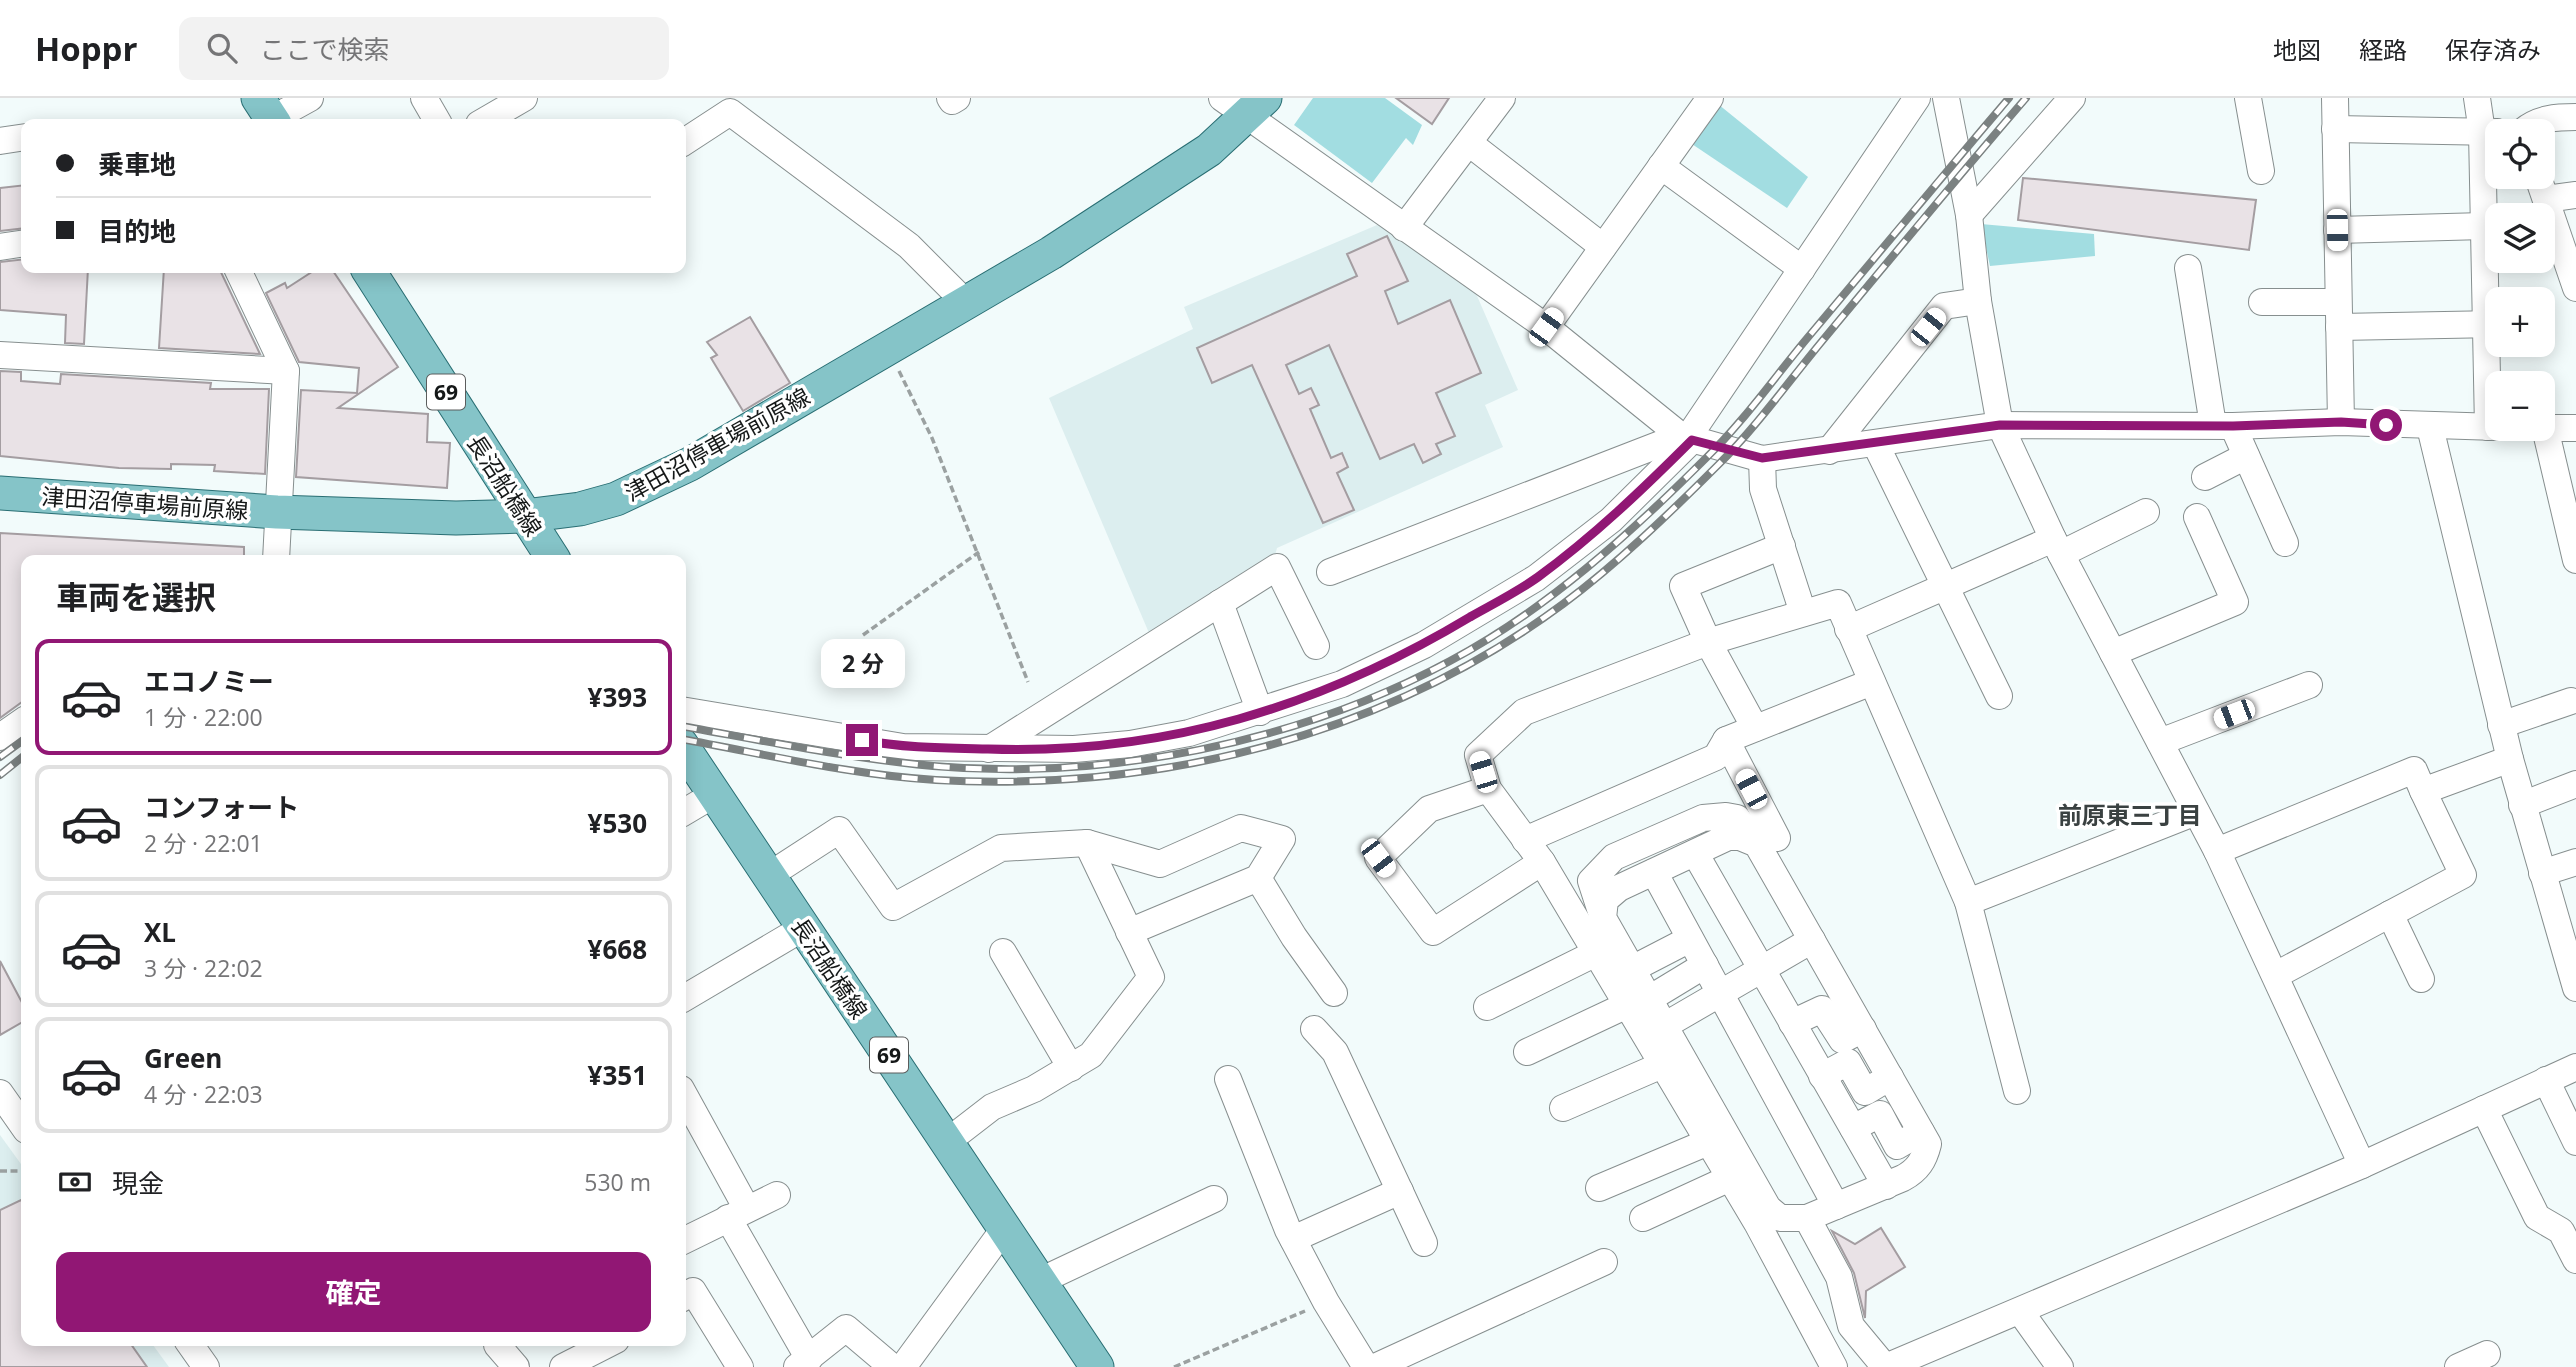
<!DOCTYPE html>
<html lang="ja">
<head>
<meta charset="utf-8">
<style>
  :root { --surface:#fff; --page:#f2f2f2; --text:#202124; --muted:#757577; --line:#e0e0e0; --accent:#911774 }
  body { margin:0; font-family:"Open Sans","Noto Sans JP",sans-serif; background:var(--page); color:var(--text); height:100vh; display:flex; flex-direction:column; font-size:26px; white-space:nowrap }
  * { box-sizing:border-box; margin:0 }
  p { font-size:23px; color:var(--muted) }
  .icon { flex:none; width:38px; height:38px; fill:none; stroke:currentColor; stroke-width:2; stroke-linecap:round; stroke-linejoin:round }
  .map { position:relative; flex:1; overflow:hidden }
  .panel { position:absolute; left:21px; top:457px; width:665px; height:791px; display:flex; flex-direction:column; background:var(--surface); border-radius:14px; box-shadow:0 4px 18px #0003 }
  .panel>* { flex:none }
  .hud { position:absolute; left:21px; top:21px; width:665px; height:154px; border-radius:14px; box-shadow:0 4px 18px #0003; display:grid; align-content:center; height:154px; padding:0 35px; background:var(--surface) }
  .fabs { position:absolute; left:2485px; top:21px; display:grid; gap:14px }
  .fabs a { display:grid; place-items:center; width:70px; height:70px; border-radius:14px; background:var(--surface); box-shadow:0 4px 18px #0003; font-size:35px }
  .end { position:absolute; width:32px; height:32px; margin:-16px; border:9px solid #911774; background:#fff; box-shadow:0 0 0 4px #fff }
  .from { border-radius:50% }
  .bubble { position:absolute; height:49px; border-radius:14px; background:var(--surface); box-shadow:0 4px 18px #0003; font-size:23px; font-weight:700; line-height:49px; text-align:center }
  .car { position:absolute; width:21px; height:42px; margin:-21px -10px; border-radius:9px; box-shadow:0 0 5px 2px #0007; background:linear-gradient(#fff 24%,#345 0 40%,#fff 0 76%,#345 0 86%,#fff 0) }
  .hud b { display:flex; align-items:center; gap:24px; height:66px; font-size:26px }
  .hud b+b { border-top:2px solid var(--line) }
  .hud i { width:18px; height:18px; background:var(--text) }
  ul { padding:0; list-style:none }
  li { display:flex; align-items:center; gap:21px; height:116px; margin:0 14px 10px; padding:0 21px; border:4px solid var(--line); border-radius:14px }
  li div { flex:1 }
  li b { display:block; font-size:26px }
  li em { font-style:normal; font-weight:700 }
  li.selected { border-color:var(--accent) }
  li>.icon { width:63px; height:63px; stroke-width:1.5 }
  h2 { padding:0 35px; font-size:32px; line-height:84px }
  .pay { display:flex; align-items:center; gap:18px; height:77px; padding:0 35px; font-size:26px }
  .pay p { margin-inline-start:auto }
  .action { display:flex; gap:14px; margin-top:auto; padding:14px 35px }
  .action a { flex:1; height:80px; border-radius:14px; background:var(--accent); color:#fff; font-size:28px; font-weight:700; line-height:80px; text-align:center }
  header { display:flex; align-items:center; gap:42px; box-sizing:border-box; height:98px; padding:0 35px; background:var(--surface); border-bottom:2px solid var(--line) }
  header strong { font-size:33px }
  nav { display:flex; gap:38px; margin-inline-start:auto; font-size:24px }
  .search { width:490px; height:63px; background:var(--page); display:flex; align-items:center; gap:18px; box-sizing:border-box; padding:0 24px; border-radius:14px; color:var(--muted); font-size:26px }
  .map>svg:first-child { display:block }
</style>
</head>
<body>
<header>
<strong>Hoppr</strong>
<div class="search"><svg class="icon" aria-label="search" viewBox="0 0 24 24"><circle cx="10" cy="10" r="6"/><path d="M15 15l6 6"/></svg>ここで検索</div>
<nav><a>地図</a><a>経路</a><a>保存済み</a></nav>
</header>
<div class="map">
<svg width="2576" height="1269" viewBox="0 0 2576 1269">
  <rect width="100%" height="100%" fill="#f2fbfb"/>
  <!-- built -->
  <g fill="#dceeef">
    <path d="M1377,127L1413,145L1471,184L1518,292L1485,307L1503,349L1277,450L1274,461L1152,542L1049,300L1193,231L1184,209Z"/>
    <path d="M0,1037L26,1073V1242L150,1243L169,1269H0Z"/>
  </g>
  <!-- green -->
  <g fill="#a2dde1">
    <path d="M1313,0H1385L1422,27L1413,47L1406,40L1372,85L1294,27Z"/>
    <path d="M1713,2L1808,79L1787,110L1686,42Z"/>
    <path d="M1981,126L2094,136L2095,158L1990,168Z"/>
  </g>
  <!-- building -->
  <g fill="#e9e2e6" stroke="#a49da1" stroke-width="2">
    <path d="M1396,0H1449L1432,26Z"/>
    <path d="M2023,80L2256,102L2249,152L2018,122Z"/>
    <path d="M26,87V130L0,133V90Z"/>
    <path d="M1387,138L1408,183L1385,193L1398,226L1450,202L1481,275L1436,295L1455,338L1436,346L1441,356L1423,365L1414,346L1380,361L1329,247L1286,267L1299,296L1311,290L1319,307L1310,311L1331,360L1342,355L1348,369L1337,375L1354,412L1323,425L1252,267L1212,285L1197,250L1357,178L1347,156Z"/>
    <path d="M26,161V170H88L84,246L65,245L66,217L0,212V164Z"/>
    <path d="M164,170H219L260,256L159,250Z"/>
    <path d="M318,170H331L398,269L338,310L428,316L427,344L450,345L447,390L296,379L301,292L357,295L359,270L299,264L266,195L285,185L287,190Z"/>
    <path d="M750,219L790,285L743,313L711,260L717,257L707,244Z"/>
    <path d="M0,273L21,274V283L60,286L61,276L211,285L210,291H269L265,376L214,373L215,367L171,366V371L119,370L0,358Z"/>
    <path d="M0,435L244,449V462H26V601L0,620Z"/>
    <path d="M0,863L26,912V922L0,937Z"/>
    <path d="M21,1102L26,1110V1242H128L147,1269H0V1112Z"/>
    <path d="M1881,1130L1905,1169L1866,1193L1865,1220L1854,1175L1832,1133L1855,1146Z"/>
  </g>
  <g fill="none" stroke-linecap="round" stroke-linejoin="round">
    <defs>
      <g id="minor">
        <path d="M424,0L439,26"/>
        <path d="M950,0L952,3L957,0"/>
        <path d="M1222,0L1546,229L1681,338L1762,361L2000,327L2233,328L2341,324L2497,329"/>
        <path d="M1946,0L1969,117L1978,203L2000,327L2053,441L2217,753L2362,1067"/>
        <path d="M2248,0L2261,73"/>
        <path d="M2335,0L2341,324"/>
        <path d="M2477,0L2482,34L2488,329"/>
        <path d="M272,21L310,0"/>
        <path d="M479,26L524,0"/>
        <path d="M2335,31L2497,34"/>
        <path d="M2523,33C2539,20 2556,19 2576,19"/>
        <path d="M0,43L26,39"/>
        <path d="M1469,45L1603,149"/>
        <path d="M681,46L730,14L909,148L965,204"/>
        <path d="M1661,68L1802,171"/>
        <path d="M2538,79L2576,190"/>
        <path d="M2546,101L2576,97"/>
        <path d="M1969,117L2072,0"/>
        <path d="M1404,130L1502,0"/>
        <path d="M2337,132L2484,128"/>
        <path d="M0,149L26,145"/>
        <path d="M237,170L286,273L276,462"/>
        <path d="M2188,170L2213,327"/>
        <path d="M2262,204H2338"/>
        <path d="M1546,229L1710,0"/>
        <path d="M2339,229L2497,226"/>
        <path d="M0,257L286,273"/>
        <path d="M2233,328L2285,445"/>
        <path d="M2430,329L2510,661L2576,890"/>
        <path d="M2543,330H2576"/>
        <path d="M2545,330L2576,462"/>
        <path d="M1687,341L1917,0"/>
        <path d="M1876,347L1999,598"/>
        <path d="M1829,353L1944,208L1978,203"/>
        <path d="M1762,361L1763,391L1803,515"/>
        <path d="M2205,379L2246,358"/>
        <path d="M2061,456L2146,414"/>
        <path d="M1330,474L1681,338"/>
        <path d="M1220,505L1260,614"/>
        <path d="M1848,531L2053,441"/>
        <path d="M2113,555L2235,504L2197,419"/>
        <path d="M681,612L903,649L1074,651L1130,646L1189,635L1342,586L1424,547L1536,480L1611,422L1692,342"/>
        <path d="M2501,627L2571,603"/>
        <path d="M1755,630L1708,544L1683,488L1782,448"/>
        <path d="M0,639L26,621"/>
        <path d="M1726,642L1777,740"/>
        <path d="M2160,644L2309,587"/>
        <path d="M989,651L1277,469L1316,548"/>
        <path d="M1488,691L1429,711L1378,760L1433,834L1542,764"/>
        <path d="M2522,707L2576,686"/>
        <path d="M681,716L713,697"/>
        <path d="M1525,742L1716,659L1726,642L1872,584"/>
        <path d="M2217,753L2414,672L2423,693L2510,661"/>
        <path d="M1695,755L1886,1088"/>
        <path d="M1654,774L1836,1108"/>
        <path d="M2542,775L2576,764"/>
        <path d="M768,778L839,732L893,809L1001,750L1087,745L1160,766L1241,730L1282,741L1258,780L1129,834"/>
        <path d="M1258,780L1294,839L1334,895"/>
        <path d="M1968,804L2196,714"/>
        <path d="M2390,816L2421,881"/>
        <path d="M1603,820L1591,783L1614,759L1703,720L1726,718L1737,720L1757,746L1928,1046C1924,1062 1918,1072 1903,1080L1807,1120H1780L1768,1110L1603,820L1605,802L1619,790L1728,739H1740L1757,746"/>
        <path d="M1003,854L1071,970"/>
        <path d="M1632,871L1690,841"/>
        <path d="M2276,877L2463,777L2423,693"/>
        <path d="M1649,901L1705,867"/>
        <path d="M681,902L803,830"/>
        <path d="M1487,909L1596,855"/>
        <path d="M1792,925L1822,911L1842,942L1863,931"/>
        <path d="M1664,928L1812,842"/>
        <path d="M1314,931L1335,954L1424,1145"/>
        <path d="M1527,954L1627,907"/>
        <path d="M1822,978L1848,964L1865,994L1890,979"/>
        <path d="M1228,981L1288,1132L1326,1204L1366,1269"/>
        <path d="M2546,982L2576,1044"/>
        <path d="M681,991L747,1111"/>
        <path d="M0,995L26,1032"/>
        <path d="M1563,1010L1662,967"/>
        <path d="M2484,1011L2537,1119L2561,1133L2576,1162"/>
        <path d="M1853,1030L1880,1016L1897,1048L1921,1034"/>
        <path d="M948,1043L992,1009L1034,991L1091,957L1151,879L1087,745"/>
        <path d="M1599,1090L1708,1044"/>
        <path d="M728,1120L809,1261"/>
        <path d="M1643,1120L1730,1080"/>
        <path d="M1807,1120L1839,1179L1851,1228L1885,1269"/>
        <path d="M1293,1141L1400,1093"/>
        <path d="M681,1144L777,1097"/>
        <path d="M1040,1183L1214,1101"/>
        <path d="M681,1201L693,1193L740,1269"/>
        <path d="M2020,1213L2060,1269"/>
        <path d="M187,1242L206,1269"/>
        <path d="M504,1242L497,1247L516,1269"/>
        <path d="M563,1269L616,1242"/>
        <path d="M797,1269L846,1230L892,1269"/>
        <path d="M903,1269L1004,1131"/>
        <path d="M1375,1269L1604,1164"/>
        <path d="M1834,1269L1757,1125L1542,764L1488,691L1478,657L1524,614L1708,544L1838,505L1968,804L2017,993"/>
        <path d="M1886,1269L2362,1067L2576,969"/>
        <path d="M2458,1269L2487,1256"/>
      </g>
      <g id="major">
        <path d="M258,0L275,26"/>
        <path d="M367,170L554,462"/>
        <path d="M0,395L277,414L456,420L524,418L580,411L616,401L690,366L1051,155L1209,52L1265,0"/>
        <path d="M681,646L1097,1269"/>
      </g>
    </defs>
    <!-- minor casing -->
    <use href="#minor" stroke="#878f8f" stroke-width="28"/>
    <!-- major casing -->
    <use href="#major" stroke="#296e73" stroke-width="35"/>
    <!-- path -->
    <g stroke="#9ba1a1" stroke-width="3.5" stroke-dasharray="7 3.5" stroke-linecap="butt">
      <path d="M899,273L932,340L1028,584"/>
      <path d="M863,537L979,454"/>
      <path d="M0,1073H26"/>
      <path d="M1174,1269L1305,1213"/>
    </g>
    <!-- minor -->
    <use href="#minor" stroke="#fff" stroke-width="26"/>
    <!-- major -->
    <use href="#major" stroke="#85c4c8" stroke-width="33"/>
    <defs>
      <g id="rail">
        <path d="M681,628C765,643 848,660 933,668C1105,683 1298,645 1450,563C1546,512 1630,436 1706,360C1742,325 1772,283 1804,244C1872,163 1940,81 2009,0"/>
        <path d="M681,641C765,656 851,677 936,682C1158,694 1383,639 1563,506C1618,465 1670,415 1719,366C1757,328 1789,283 1823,242C1890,161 1957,80 2026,0"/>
        <path d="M0,659L26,640"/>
        <path d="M0,677L26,656"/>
      </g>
    </defs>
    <!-- rail casing -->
    <use href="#rail" stroke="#7b8181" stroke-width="8"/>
    <!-- rail -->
    <use href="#rail" stroke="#fff" stroke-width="5" stroke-dasharray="16" stroke-linecap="butt"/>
  </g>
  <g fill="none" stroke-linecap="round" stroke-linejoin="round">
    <!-- route -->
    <path stroke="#911774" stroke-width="9" d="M862,642C904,650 945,650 988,651C1164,657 1320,609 1470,519C1493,506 1517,494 1538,479C1594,438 1643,391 1692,342L1762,360L2000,327L2233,328L2341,324L2386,327"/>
  </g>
  <g text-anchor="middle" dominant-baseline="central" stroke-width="7" stroke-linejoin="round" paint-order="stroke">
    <!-- shield labels -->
    <g fill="#fff" stroke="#5b5d5d" stroke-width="2">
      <rect x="427" y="276.5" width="38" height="35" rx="5"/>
      <rect x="870" y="939.5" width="38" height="35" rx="5"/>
    </g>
    <g font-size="21" font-weight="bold" fill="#151818">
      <text x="446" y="294">69</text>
      <text x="889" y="957">69</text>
    </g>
    <!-- street labels -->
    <g font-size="23" fill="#151818" stroke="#fff">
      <text transform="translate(717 346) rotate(-29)">津田沼停車場前原線</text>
      <text transform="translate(505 387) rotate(57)">長沼船橋線</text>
      <text transform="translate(145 405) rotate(4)">津田沼停車場前原線</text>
      <text transform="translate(830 870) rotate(56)">長沼船橋線</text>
    </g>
    <!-- neighbourhood labels -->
    <g font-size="24" font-weight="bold" fill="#3a4141" stroke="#fff">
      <text x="2130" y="716">前原東三丁目</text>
    </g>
  </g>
</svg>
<div class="fabs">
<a><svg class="icon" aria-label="locate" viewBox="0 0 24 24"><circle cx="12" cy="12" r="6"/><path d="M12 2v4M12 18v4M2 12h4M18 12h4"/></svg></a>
<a><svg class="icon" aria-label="layers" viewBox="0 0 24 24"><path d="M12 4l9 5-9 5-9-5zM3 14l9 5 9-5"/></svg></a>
<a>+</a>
<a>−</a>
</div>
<i class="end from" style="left:2386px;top:327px"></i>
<i class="end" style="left:862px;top:642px"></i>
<div class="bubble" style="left:821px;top:541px;width:84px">2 分</div>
<i class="car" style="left:2337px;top:132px;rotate:179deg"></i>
<i class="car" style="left:1546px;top:229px;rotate:36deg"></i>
<i class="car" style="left:1928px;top:229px;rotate:39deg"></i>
<i class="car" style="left:2234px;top:616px;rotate:249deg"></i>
<i class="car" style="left:1483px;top:674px;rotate:343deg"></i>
<i class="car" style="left:1751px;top:691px;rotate:332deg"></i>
<i class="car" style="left:1378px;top:760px;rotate:143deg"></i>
<div class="hud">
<b><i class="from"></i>乗車地</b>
<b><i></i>目的地</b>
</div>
<section class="panel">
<h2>車両を選択</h2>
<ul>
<li class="selected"><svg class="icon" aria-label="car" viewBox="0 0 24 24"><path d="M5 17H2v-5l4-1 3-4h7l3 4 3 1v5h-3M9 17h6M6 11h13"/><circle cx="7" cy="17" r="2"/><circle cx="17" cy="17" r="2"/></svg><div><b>エコノミー</b><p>1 分 · 22:00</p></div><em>¥393</em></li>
<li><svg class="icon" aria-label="car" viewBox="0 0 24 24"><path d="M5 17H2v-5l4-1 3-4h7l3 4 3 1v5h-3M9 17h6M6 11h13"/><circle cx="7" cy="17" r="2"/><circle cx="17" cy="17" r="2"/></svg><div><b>コンフォート</b><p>2 分 · 22:01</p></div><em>¥530</em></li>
<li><svg class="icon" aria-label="car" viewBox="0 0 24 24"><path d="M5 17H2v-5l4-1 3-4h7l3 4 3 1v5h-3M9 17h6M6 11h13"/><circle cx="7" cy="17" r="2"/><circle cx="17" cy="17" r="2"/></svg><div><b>XL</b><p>3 分 · 22:02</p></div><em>¥668</em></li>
<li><svg class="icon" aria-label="car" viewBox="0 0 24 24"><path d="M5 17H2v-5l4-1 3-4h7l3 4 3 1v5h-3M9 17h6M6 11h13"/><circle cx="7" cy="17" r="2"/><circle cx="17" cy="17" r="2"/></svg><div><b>Green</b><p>4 分 · 22:03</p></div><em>¥351</em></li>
</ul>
<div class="pay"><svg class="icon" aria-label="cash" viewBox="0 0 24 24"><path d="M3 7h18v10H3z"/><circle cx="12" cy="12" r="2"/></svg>現金<p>530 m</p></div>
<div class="action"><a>確定</a></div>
</section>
</div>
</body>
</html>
